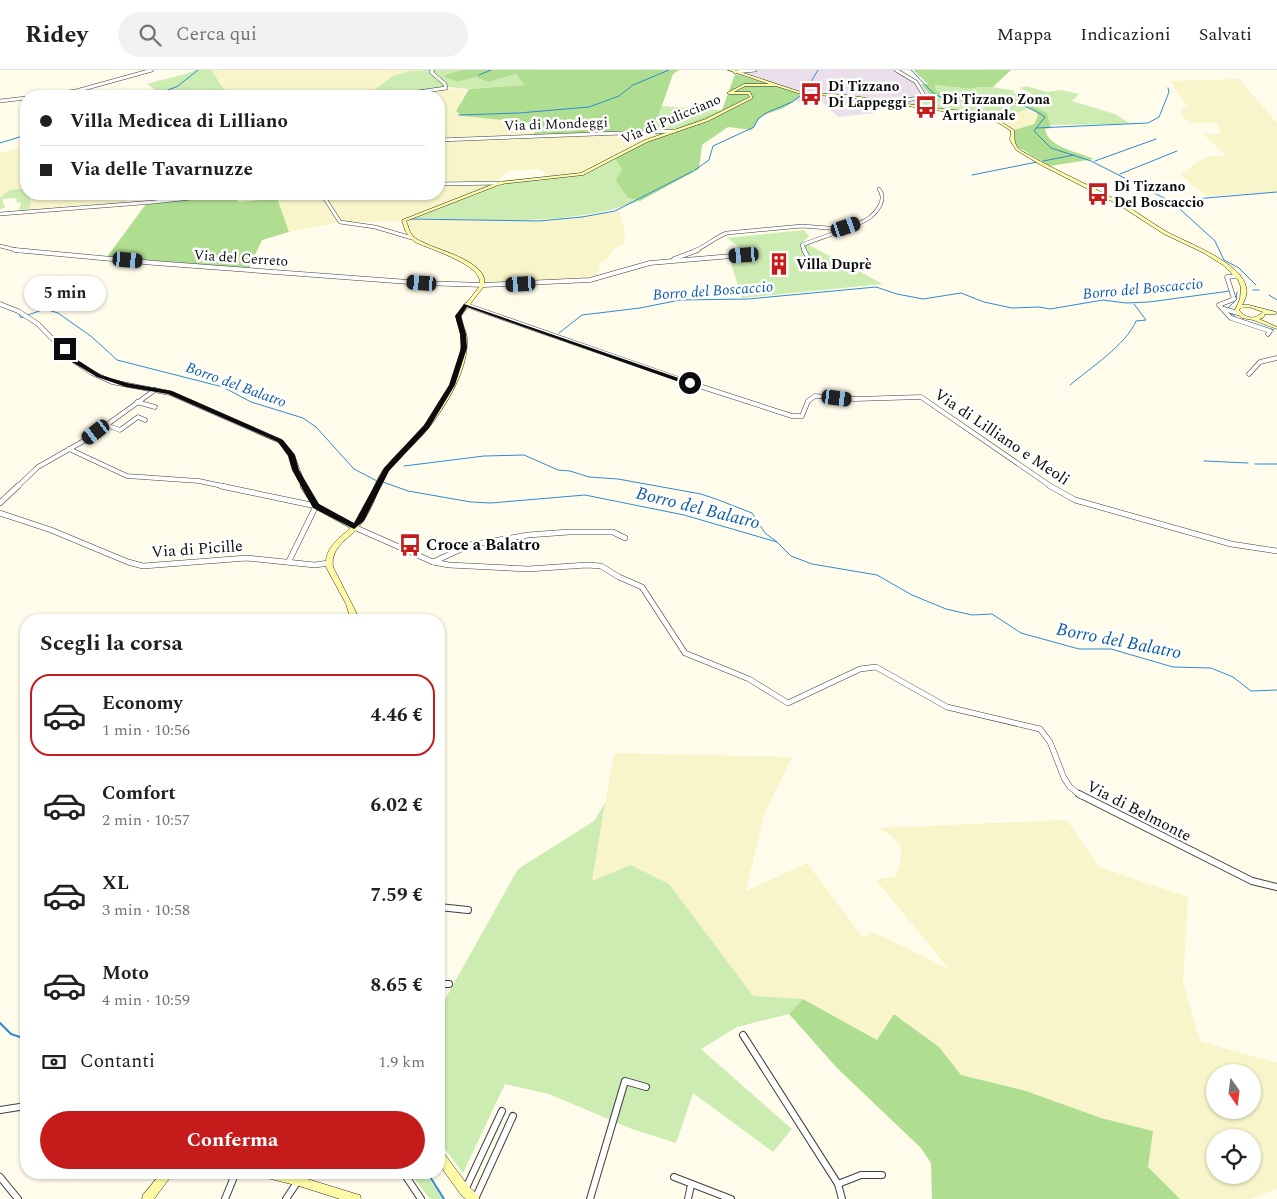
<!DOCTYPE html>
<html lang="it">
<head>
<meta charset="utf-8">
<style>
  :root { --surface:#fff; --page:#f2f2f2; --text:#202124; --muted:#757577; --line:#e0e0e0; --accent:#c51c1b }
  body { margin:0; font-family:Spectral,serif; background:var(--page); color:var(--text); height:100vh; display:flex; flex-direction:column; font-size:19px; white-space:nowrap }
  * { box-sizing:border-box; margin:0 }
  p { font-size:16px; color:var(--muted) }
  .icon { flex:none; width:28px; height:28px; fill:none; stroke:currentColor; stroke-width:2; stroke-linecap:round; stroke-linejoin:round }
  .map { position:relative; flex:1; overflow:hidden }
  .side { position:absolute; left:20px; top:544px; width:425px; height:565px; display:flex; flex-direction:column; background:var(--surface); border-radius:20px; box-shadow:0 1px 4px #0004 }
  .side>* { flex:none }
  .guide { position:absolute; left:20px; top:20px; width:425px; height:110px; border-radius:20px; box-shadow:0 1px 4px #0004; display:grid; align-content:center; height:110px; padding:0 20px; background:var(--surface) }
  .needle { width:32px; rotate:166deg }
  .fabs { position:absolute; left:1206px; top:994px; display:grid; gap:10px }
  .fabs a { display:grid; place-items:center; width:55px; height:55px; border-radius:50%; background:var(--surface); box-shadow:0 1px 4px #0004; font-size:25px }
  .end { position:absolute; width:22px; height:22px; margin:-11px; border:6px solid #0c0c0c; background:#fff; box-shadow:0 0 0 2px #fff }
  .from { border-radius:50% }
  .bubble { position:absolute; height:35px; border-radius:18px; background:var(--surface); box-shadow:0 1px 4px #0004; font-size:16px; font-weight:700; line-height:35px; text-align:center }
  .car { position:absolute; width:15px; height:30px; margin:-15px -8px; border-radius:6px; box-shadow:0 0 4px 1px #0007; background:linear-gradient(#222 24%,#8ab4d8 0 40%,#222 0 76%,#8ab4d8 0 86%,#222 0) }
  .guide b { display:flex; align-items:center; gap:18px; height:48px; font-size:19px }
  .guide b+b { border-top:1px solid var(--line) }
  .guide i { width:12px; height:12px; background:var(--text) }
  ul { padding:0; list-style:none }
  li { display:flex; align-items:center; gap:15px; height:82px; margin:0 10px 8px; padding:0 10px; border:2px solid transparent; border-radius:20px }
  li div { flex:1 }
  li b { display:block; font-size:19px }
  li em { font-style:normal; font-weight:700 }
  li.active { border-color:var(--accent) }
  li>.icon { width:45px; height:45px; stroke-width:1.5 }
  h2 { padding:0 20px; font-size:22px; line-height:60px }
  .pay { display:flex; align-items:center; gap:12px; height:55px; padding:0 20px; font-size:19px }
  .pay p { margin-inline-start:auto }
  .cta { display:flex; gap:10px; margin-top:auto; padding:10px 20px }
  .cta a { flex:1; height:58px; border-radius:30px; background:var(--accent); color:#fff; font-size:20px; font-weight:700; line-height:58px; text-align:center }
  header { display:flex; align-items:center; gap:30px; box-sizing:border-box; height:70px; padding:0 25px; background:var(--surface); border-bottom:1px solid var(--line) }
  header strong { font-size:24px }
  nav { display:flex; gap:28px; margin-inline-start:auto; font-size:18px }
  .search { width:350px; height:45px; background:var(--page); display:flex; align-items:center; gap:12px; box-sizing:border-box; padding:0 18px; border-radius:28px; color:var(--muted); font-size:19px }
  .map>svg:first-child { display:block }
</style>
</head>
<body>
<header>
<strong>Ridey</strong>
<div class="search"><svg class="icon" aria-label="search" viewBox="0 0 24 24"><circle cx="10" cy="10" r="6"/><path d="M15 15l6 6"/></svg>Cerca qui</div>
<nav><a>Mappa</a><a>Indicazioni</a><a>Salvati</a></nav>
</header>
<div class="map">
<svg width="1277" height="1129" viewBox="0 0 1277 1129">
  <rect width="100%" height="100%" fill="#fffceb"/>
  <!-- industrial -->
  <path fill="#ebdfec" d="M740,0H902L921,14L930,25L921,36L860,26L876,43L838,47L823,33L805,34L795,31L802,24L735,4Z"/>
  <!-- farmland -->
  <g fill="#f7f5c9" fill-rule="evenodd">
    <path d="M211,0H430L410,1L393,6L373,22L364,20L382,25L380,26H232L228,25Z"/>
    <path d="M1239,9L1277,53V122L1206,126L1181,105L1200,90L1210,86H1226L1203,64H1221L1218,53H1190L1181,45L1182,38L1188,37L1170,11Z"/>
    <path d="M446,18L466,20L457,41L462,46L542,54L533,65L674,60L644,71L580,103L548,106L539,99L508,101L497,111L409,148L545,151L619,141L625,161L624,174L613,180L609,188L600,193L596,209L485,214L484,210L463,190L413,167L405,151L335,153L289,162L277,128L239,132L232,124H439V26H382Z"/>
    <path d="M1027,39L1037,43L1038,46L1034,54L1014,60L1004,52L1006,48Z"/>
    <path d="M26,76V118L10,120L0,128V83Z"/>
    <path d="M29,124H131L122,137L26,143L31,134Z"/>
    <path d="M614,683L792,687L764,744L746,821L807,793L863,868L873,862L949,899L876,810L896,806L900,794L901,777L892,766L877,758L1067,750L1099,797L1188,827L1183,912L1200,971L1277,993V1119L1250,1129H1180L1148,1097L1152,1061L1101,1048L1026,1021L960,1005L939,977L894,943L878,970L803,929L754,928L669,814L592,811ZM1215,1002H1252V1040H1215ZM1215,1068H1252V1105H1215Z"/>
  </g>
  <!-- green -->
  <g fill="#cdecb2">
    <path d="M195,0H211L228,25L232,26H164L147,14C158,10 188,5 195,0Z"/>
    <path d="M430,0H461L444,6L458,12L475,7L489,12L516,4L526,15L467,19L448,17L406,24L382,25L362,21H373L393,6L410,1Z"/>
    <path d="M933,15L971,19L977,17H993L1015,21L1013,23L1032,26L1034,25L1020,18L1026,16L1047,22L1061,20L1079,24L1072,31L1115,44L1131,54L1050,55L1047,43L1025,32L1026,29L944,24L937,21Z"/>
    <path d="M930,25C962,34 996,25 1027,39L1005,48L1004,52L984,43L921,36Z"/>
    <path d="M662,36L722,40L674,61H653Z"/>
    <path d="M613,86L622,99L628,128L640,131C565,158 486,149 407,148L497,111L580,103Z"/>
    <path d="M26,118V124H29L31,134L26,143L19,142L21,132L17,133L16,128L2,129L5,138L0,139V128L10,120Z"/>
    <path d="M804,160L809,166L803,172L883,214L742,228L730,190L738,176L727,168Z"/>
    <path d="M605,733L592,811L631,795L669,814L753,926L803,929L789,944L737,957L701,979L792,1059L773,1082L693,1023L676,1073L632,1059L549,1024L505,1014L463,1103L439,1071V940L518,799L594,751Z"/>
    <path d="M410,1103H425L443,1129H430Z"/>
  </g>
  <!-- forest -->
  <g fill="#afde91">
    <path d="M461,0H679L673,4L653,61L533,65L541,54L462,46L456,41L469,19L525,15L516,4L489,12L475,7L458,12L443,6Z"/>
    <path d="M913,0H1011L993,17H977L971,19L934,15L937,21L944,24L1026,29L1025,32L1047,43L1051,58L1045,59C1048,78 1079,82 1094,89L1050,96L1018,77L1015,73L1014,60L1034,54L1038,46L1037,43C1004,24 965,34 930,25L921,14H928Z"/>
    <path d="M735,4L803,24C797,29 790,35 783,38C767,45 761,42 752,60L728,57L702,75L699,99L640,131L628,128L616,111L622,99L613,86L644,71L722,40Z"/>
    <path d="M233,124L239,132L277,128L289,162L262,170L249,198L107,187L146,134Z"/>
    <path d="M803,929L877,970L894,944L939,977L961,1005L1026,1021L1101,1048L1153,1061L1148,1097L1180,1129H932L931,1093L921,1078L837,998L789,944Z"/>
  </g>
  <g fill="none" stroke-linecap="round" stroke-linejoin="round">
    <!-- stream-far1 -->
    <g stroke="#2e8ad6" stroke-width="1">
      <path d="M911,0L932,22L940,27C977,29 1014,25 1045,47L1034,61L1051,78L1091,91L1172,132L1215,171L1224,190L1239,198L1256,215"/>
      <path d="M479,5L491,0"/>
      <path d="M153,26L178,16L198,0"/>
      <path d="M459,45L519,43L589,37L619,26L633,15L669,0"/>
      <path d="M1036,58L1148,53L1159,47L1169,22L1168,18"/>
      <path d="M0,73L26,65"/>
      <path d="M1043,91L1074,85"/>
      <path d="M1095,91L1156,69"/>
      <path d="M695,100L709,90L713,76L754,57L758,49L766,43L792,32L804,23L818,0"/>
      <path d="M1120,104L1177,81"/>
      <path d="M972,105L1037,92"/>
      <path d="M1171,131L1277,122"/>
      <path d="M410,149L539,151L582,147L615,141L693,101"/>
      <path d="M1253,220H1259"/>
      <path d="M1269,225L1277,230"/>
      <path d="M1228,238L1236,230L1237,222"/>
      <path d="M1229,242L1237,248L1274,260"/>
      <path d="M19,244L21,248L25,246"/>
      <path d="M28,245L45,239L58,243L92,267L117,290L223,317L251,332L303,348L316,357L354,399L377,411"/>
      <path d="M559,263L582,245L640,238L680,230L748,229L876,217L897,224L923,229L961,223L984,232L1012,238L1039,237L1050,239L1103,230L1126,233L1149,232L1230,221"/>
      <path d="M1070,315C1090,298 1126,275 1136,251L1146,250L1134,234"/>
      <path d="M1204,391L1248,393"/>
      <path d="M1255,394H1277"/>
      <path d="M404,396L484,386L524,385L558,400L570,401L589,407L618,409L701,424L716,429L752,443L765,463L777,472"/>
      <path d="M383,412L408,421L471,432L491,433L585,425L684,445L777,472L791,486L812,494L877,505L912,525L946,539L972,545L992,544L1021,563L1079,579H1111L1173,597L1211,598L1233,607L1251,621L1277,620"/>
    </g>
    <!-- stream -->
    <g stroke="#2e8ad6" stroke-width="2">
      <path d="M0,953L11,964L26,969"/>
      <path d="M427,1102L444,1129"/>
    </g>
    <defs>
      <g id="street-far3">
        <path d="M896,0L916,12L925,27L900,31L902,34"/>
        <path d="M735,2L755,0"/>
        <path d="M40,26L76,21L152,0"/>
        <path d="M344,26L360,22L397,25L446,18L445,14L431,2L433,0"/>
        <path d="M0,31L26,28"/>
        <path d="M439,70L675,61"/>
        <path d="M439,114L502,113"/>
        <path d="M322,124L340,152L375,157L412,168"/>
        <path d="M0,144L154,132L226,124"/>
        <path d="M0,176L20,181"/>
        <path d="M694,181C707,176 715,167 727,163L802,156L841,159"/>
        <path d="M805,181L802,175C816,169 859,156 869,148C878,141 887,129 879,119"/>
      </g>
      <g id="street-far2">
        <path d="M15,180L155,193L422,213L484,215L590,210L650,193L755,184"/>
        <path d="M804,180L814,198"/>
        <path d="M674,189L698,180"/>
        <path d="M1238,206L1227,207L1234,229L1219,235L1231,248L1270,261L1268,264"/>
        <path d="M0,234L18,241L38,254L74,291L92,303L112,312L170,323L280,371L292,385L304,417"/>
        <path d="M466,235L690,313L792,346H802L808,331L815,326L855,329L921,327L1052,417"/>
        <path d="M1224,239L1238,243"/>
        <path d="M1249,304L1260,292L1277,288"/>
        <path d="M137,332L155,337"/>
        <path d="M106,355L120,360L138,347L145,350"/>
        <path d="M69,379L127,406L199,411L227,417"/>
        <path d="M17,417L38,397L87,369L155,320"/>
      </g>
      <g id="street-far1">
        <path d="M221,416L316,436"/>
        <path d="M303,416L316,436L354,457L433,492L449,495L528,499L587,495L601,496L619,507L642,517L685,583L749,609L788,633L860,599L876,597L947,637L1040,659L1050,672L1064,708L1070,717L1081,726"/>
        <path d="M1050,416L1075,430L1231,474L1277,481"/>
        <path d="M0,433L18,416"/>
        <path d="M0,443L51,460L128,492L143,496L247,488L315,495L329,493"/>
        <path d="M289,491L316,436"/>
        <path d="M433,492L470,475L528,465L569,462H613L625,468"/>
      </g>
      <g id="street">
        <path d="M1079,724L1252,811L1277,817"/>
        <path d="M439,837L468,840"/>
        <path d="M439,914H449"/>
        <path d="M743,965L838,1114L842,1129"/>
        <path d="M0,1040L26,1036"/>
        <path d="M403,1102L421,1129"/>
        <path d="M0,1107L18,1129"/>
        <path d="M674,1107L731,1129"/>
        <path d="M838,1114L861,1105H882"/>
        <path d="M465,1120L502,1041"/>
        <path d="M225,1129L236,1102"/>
        <path d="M286,1129L304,1102"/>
        <path d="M475,1129L513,1046"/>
        <path d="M590,1129L625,1011L646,1017"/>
        <path d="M688,1129L691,1115"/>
      </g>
      <g id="secondary">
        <path d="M728,0H734L801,22L846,25L942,39L987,43L1014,60C1015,66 1013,72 1018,78C1023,83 1032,86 1038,90C1061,103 1085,113 1109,126C1129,136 1147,150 1167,162C1187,173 1241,192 1246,217C1248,223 1245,230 1242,235H1249L1276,242V244H1265L1263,248L1259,249L1277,257V259L1253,250L1242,248L1237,244L1235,240L1240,229L1241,217L1238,210L1223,195L1204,183L1164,164L1119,135L1041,95L1016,80L1010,70L1011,61L986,45L942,41L846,27L801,24L776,16H745L734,22H750L753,28L708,51L647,72L583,105L501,114L406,151C408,155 409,161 412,165C416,170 423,172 429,175C443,181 479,191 484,208C484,211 484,213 484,216L461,246C462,254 466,261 467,268C469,302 442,343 421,367C411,378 398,388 389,400C377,417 374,438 361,454C350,469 330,476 333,497L356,542L357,550H351L346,534L326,497C324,474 345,466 357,451C369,436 372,416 383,400C392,388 404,378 415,367C436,343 464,302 461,268C461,261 457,253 456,246L480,216C479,213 480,210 479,208C474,193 431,179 417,173C407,167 405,161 402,150L499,112L581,103L645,70L706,49L750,27L748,24H729L727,23L744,14H769ZM1249,237L1263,242C1255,250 1246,249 1239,240L1241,238Z"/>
        <path d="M439,1081L443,1082L469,1117L478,1125L479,1129H466L461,1125L439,1094Z"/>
        <path d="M162,1102H174L154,1129H142L143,1125Z"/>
        <path d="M258,1102H285L356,1124L360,1125L361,1129H340L299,1116L259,1106Z"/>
      </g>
    </defs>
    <!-- street-far3 casing -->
    <use href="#street-far3" stroke="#3f3f3f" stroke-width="4"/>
    <!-- street-far2 casing -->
    <use href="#street-far2" stroke="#3f3f3f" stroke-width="5"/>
    <!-- street-far1 casing -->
    <use href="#street-far1" stroke="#3f3f3f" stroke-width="6"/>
    <!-- street casing -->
    <use href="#street" stroke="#3f3f3f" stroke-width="8"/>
    <!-- secondary casing -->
    <use href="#secondary" stroke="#2e2e2e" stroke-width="1"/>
    <!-- street-far3 -->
    <use href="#street-far3" stroke="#fff" stroke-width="3"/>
    <!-- street-far2 -->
    <use href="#street-far2" stroke="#fff" stroke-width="4"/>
    <!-- street-far1 -->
    <use href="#street-far1" stroke="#fff" stroke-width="5"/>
    <!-- street -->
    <use href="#street" stroke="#fff" stroke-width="6"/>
    <!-- secondary -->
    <use href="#secondary" fill="#fffaa6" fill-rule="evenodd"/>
  </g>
  <!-- route -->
  <path fill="#0c0c0c" d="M464,234L693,313L688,315L467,237L461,246L466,264L467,278L455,315L429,358L389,401L364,451L354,459L313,438L292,400L288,386L278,372L168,324L126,317L97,307L72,292L62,279L67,278L76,289L101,305L127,313L172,321L283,370L295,385L299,400L319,434L354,453L384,398L424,355L449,315L461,278L460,264L455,246Z"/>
  <!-- icons -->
  <defs>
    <symbol id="bus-bare" viewBox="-9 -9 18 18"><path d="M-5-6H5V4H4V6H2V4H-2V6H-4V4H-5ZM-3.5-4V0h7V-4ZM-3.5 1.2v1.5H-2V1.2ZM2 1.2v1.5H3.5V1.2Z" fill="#c51c1b" stroke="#fff" stroke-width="2.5" paint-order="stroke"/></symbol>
    <symbol id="building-bare" viewBox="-9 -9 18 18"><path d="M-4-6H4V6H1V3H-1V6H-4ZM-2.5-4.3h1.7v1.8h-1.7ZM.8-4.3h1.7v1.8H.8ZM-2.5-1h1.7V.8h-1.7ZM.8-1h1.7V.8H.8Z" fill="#c51c1b" stroke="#fff" stroke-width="2.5" paint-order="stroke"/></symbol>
  </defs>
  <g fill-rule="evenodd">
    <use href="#bus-bare" x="795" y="8" width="32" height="32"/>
    <use href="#bus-bare" x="910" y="21" width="32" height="32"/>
    <use href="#bus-bare" x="1082" y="108" width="32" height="32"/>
    <use href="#building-bare" x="763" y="178" width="32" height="32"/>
    <use href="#bus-bare" x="394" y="459" width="32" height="32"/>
  </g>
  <g text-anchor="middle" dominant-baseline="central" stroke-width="5" stroke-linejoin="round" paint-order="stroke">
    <!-- far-poi labels -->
    <g font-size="14" font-weight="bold" fill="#0c0c0c" stroke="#fff" text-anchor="start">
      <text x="828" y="16">Di Tizzano<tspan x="828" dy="16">Di Lappeggi</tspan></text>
      <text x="942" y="29">Di Tizzano Zona<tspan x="942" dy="16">Artigianale</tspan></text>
      <text x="1114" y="116">Di Tizzano<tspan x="1114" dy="16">Del Boscaccio</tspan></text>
      <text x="796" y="194">Villa Duprè</text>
    </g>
    <!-- far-street labels -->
    <g font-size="14" fill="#0c0c0c" stroke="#fff">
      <text transform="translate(671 49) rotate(-23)">Via di Pulicciano</text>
      <text transform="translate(556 54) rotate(-2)">Via di Mondeggi</text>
      <text transform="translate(241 188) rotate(4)">Via del Cerreto</text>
    </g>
    <!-- far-water labels -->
    <g font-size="15" font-style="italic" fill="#0e5ba6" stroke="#fff">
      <text transform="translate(1143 219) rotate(-5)">Borro del Boscaccio</text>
      <text transform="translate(713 221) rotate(-4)">Borro del Boscaccio</text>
      <text transform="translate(236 315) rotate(20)">Borro del Balatro</text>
    </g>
    <!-- street labels -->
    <g font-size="16" fill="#0c0c0c" stroke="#fff">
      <text transform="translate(1002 367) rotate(34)">Via di Lilliano e Meoli</text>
      <text transform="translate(197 479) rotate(-4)">Via di Picille</text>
      <text transform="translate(1139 741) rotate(27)">Via di Belmonte</text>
    </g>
    <!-- poi labels -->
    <g font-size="16" font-weight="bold" fill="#0c0c0c" stroke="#fff" text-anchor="start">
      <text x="426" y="475">Croce a Balatro</text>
    </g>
    <!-- water labels -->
    <g font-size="18" font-style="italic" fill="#0e5ba6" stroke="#fff">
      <text transform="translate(698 438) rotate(14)">Borro del Balatro</text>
      <text transform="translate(1119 571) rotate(11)">Borro del Balatro</text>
    </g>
  </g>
</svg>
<div class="fabs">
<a><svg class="needle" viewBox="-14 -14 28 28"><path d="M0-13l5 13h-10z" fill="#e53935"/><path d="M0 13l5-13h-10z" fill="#757577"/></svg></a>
<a><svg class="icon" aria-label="locate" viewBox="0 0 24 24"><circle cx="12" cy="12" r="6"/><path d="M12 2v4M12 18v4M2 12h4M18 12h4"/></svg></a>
</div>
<i class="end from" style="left:690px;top:313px"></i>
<i class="end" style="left:65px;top:279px"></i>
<div class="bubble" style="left:24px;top:206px;width:82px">5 min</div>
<i class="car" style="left:846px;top:157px;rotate:71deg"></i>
<i class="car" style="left:744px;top:185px;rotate:266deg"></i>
<i class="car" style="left:128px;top:190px;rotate:95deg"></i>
<i class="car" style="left:422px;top:213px;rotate:274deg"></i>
<i class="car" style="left:521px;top:214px;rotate:267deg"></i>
<i class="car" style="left:837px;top:328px;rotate:97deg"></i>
<i class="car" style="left:96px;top:362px;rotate:233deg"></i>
<div class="guide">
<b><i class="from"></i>Villa Medicea di Lilliano</b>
<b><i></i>Via delle Tavarnuzze</b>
</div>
<section class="side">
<h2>Scegli la corsa</h2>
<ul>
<li class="active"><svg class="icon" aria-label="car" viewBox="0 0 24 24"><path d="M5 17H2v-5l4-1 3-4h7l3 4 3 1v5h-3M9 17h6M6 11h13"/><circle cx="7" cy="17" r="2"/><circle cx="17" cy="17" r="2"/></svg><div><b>Economy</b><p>1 min · 10:56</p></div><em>4.46 €</em></li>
<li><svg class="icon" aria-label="car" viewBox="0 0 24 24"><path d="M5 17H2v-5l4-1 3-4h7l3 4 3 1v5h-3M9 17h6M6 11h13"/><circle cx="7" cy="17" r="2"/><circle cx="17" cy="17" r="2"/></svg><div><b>Comfort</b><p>2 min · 10:57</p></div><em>6.02 €</em></li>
<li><svg class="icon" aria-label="car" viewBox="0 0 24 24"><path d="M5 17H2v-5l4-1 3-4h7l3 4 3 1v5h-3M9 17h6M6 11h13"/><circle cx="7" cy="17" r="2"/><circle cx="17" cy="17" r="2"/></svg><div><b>XL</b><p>3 min · 10:58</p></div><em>7.59 €</em></li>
<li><svg class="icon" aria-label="car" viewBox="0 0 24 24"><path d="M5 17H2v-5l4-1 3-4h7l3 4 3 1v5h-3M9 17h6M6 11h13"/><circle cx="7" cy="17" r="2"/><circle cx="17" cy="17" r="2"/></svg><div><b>Moto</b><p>4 min · 10:59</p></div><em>8.65 €</em></li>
</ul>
<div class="pay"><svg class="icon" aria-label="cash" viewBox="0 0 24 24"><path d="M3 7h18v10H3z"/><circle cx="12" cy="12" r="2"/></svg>Contanti<p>1.9 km</p></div>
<div class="cta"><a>Conferma</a></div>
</section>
</div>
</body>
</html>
